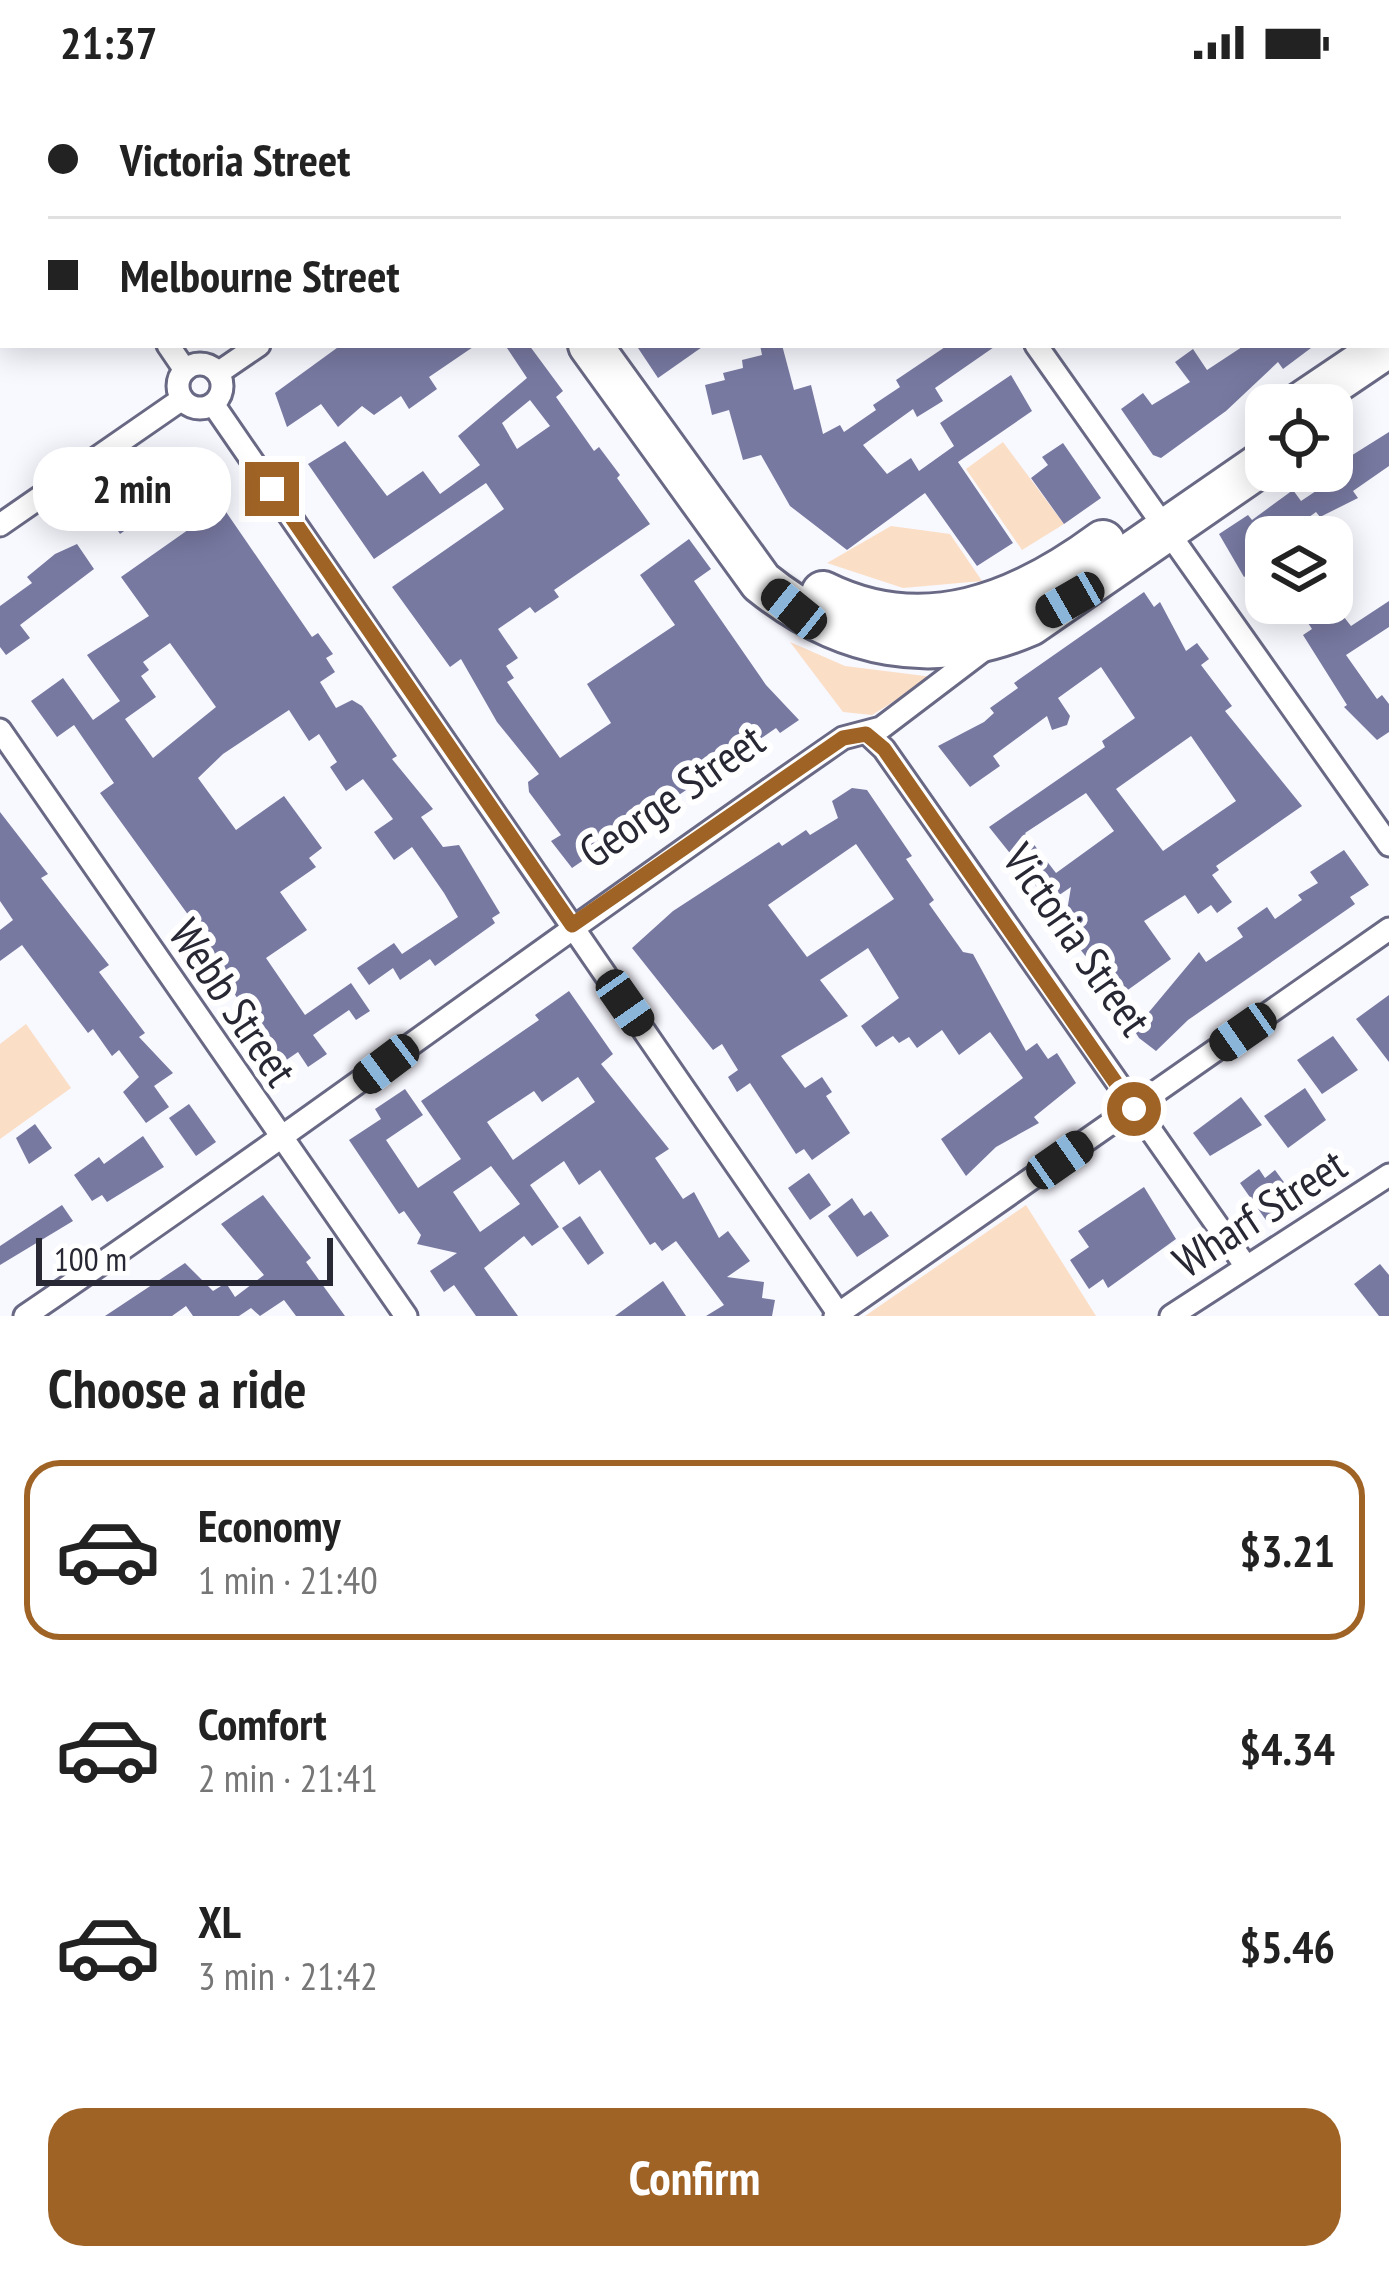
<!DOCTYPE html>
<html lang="en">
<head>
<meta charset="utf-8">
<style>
  :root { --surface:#fff; --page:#f6f6f6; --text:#222; --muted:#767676; --line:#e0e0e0; --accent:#9f6326 }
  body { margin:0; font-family:"PT Sans Narrow",sans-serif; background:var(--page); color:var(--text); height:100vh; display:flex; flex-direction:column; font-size:45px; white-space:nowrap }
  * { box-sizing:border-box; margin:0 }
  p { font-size:39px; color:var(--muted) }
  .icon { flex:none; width:66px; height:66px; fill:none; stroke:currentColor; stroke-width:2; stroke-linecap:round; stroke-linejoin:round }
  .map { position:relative; height:1232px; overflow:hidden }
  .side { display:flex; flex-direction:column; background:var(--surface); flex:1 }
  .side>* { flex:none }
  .banner { position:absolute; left:0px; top:0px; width:1389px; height:264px; box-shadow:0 6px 30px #0003; display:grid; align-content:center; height:264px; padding:0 48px; background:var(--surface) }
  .tools { position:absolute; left:1245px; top:300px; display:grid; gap:24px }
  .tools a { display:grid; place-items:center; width:108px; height:108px; border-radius:24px; background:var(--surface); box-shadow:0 6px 30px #0003; font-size:60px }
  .scale { position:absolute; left:36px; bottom:30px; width:297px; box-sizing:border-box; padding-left:12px; border:6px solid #272834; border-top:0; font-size:33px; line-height:42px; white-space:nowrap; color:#272834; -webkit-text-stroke:9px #fff; paint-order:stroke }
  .end { position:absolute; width:54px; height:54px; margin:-27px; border:15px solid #9f6326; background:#fff; box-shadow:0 0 0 6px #fff }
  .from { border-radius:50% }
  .bubble { position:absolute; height:84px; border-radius:36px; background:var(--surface); box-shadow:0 6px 30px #0003; font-size:39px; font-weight:600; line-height:84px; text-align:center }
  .car { position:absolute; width:36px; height:72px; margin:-36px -18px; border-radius:15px; box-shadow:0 0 9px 3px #0007; background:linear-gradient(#222 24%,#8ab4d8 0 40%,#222 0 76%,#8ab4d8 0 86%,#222 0) }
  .banner b { display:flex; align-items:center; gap:42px; height:114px; font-size:45px }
  .banner b+b { border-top:3px solid var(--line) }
  .banner i { width:30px; height:30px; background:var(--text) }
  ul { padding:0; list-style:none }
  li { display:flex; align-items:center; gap:36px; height:180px; margin:0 24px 18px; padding:0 24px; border:6px solid transparent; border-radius:36px }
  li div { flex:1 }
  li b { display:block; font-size:45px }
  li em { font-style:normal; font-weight:600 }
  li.active { border-color:var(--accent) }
  li>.icon { width:108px; height:108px; stroke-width:1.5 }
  h2 { padding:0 48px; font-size:54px; line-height:144px }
  .action { display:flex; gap:24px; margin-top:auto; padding:24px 48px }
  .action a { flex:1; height:138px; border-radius:36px; background:var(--accent); color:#fff; font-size:48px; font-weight:600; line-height:138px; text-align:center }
  .status { display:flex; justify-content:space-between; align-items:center; height:84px; padding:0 60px; background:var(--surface); direction:ltr }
  .status svg { height:33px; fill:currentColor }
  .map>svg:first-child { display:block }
</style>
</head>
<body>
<div class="status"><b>21:37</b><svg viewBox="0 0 49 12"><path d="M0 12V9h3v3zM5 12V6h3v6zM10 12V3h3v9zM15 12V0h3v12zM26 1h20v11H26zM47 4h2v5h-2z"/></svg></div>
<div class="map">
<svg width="1389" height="1232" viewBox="0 0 1389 1232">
  <rect width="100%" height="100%" fill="#f8f8ff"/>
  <!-- green -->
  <g fill="#fbdec6">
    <path d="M1003,358L1064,440L1022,466L966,385Z"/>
    <path d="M891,442L950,450L982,497L903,504L827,479Z"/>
    <path d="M790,558L845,582L933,593L872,631L843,628Z"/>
    <path d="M26,940L71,1004L0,1055V960Z"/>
    <path d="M1026,1121L1096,1232H864H865Z"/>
  </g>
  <!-- building -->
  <g fill="#7879a1" fill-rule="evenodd">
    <path d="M341,261H476L429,293L437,305L409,325L401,312L374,331L362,322L338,343L321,320L287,343L275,309Z"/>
    <path d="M505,261H529L563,307L556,313L594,367L599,363L620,391L617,394L650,440L554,506L559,513L535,529L530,523L498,545L518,574L506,582L514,594L507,598L560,674L611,639L587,600L675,541L640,491L689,455L711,485L694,497L766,601L799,636L780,649L776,644L721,682L725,687L696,707L692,702L572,784L551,757L561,751L529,708L528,698L539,690L497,638L461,575L450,583L392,503L504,425L486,399L374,475L308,380L345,357L387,412L423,387L440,410L480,381L458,352L527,294ZM530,316L550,342L517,365L502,339Z"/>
    <path d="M636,261H705L658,294Z"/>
    <path d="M760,261H782L794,306L811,301L823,350L840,341L844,348L876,326L873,321L900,303L896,296L948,261H997L935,304L943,317L917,333L913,325L863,361L887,390L911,374L919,387L954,362L940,339L1011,291L1032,327L958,378L1013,459L977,482L925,409L847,466L790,422L761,371L743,376L729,326L712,331L705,301L725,296L723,289L743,284L742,276L762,271Z"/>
    <path d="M1245,261H1315L1283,285L1278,278L1226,327L1161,374L1153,371L1121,325L1143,309L1152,321L1190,298L1175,278L1193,265L1207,286Z"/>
    <path d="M1389,348V382L1353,407L1358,414L1320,433L1316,428L1282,453H1266V479L1244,493L1219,450L1248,431L1252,436L1293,406L1301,417L1328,399L1322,390Z"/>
    <path d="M1063,359L1101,414L1064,440L1031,394L1048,381L1042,373Z"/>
    <path d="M173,372L192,399L120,450L111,436L123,422L116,413Z"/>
    <path d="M222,422L312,553L318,549L333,570L326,574L335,588L320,598L336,624L352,616L362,622L397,672L392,675L433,725L421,733L443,763L459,761L500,829L492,834L495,839L435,882L430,875L400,896L393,884L369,901L357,884L394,859L402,870L458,833L444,809L412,763L394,776L374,748L393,735L363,695L346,707L330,683L337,678L319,650L309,657L289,626L223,670L198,694L236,746L284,712L322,764L309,774L316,783L280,808L307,846L266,874L305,931L351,899L370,927L356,936L349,926L313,951L327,970L308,983L298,968L282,979L196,854L202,850L100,709L114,699L74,641L57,653L31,617L63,594L93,636L120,617L87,571L149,532L121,493ZM170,559L216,623L153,674L125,635L156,613L141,592L149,586L143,578Z"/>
    <path d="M77,460L94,485L20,541L30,554L6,571L0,563V522L32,499L27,493L55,470Z"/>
    <path d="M1144,508L1154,523L1160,518L1186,567L1197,559L1209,575L1201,581L1232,622L1225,627L1302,722L1216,782L1219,786L1212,791L1232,818L1217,829L1211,821L1198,830L1185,811L1144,837L1171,875L1118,913L1064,845L1071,803L1049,818L989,743L1105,663L1102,657L1135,634L1101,583L1058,614L1070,632L1067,641L1052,646L1047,632L993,672L1000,682L970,703L938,662L984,638L994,629L990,624L1018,604L1014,599ZM1191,652L1236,717L1163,767L1116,705ZM1086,709L1114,747L1056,789L1025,749Z"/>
    <path d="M1389,517V543L1346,571L1377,615L1382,611L1389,620V648L1377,656L1344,623L1347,621L1303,551L1312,545L1295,519H1333L1351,542Z"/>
    <path d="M852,704L867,706L912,772L906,775L934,816L929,820L963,868L973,870L1026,967L1037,959L1048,975L1057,969L1076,999L1034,1033L1039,1039L996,1063L966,1092L941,1055L1023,994L990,948L959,971L942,946L917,964L909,953L899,959L893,952L876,963L861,942L899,914L868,864L820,896L848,932L781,972L805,1004L822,993L832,1008L826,1012L850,1049L812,1076L804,1065L796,1070L750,999L737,1008L728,993L738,986L722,960L713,966L632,864L673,827L779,758L782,762L806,746L810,751L838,734L832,717ZM856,760L894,815L807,873L768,821Z"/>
    <path d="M0,728L48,790L41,794L109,881L99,888L145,949L139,953L173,989L154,1002L169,1023L146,1039L123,1008L139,993L119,966L112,972L93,945L88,949L22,861L0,877V846L13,836L0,817Z"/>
    <path d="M1344,766L1369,801L1350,813L1355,820L1188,936L1156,967L1139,954L1134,946L1199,868L1206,878L1243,853L1237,844L1267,823L1275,835L1302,816L1298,811L1318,799L1310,788Z"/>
    <path d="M569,907L613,970L601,980L669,1065L655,1074L683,1115L694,1108L719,1154L728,1147L750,1177L727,1193L764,1198L762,1214L775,1216L772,1232H706L724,1221L676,1157L662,1167L655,1158L650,1161L600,1086L579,1101L564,1077L530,1101L559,1143L532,1162L524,1152L484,1184L518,1232H476L454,1201L444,1208L430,1187L457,1169L417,1160L421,1151L404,1127L399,1130L349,1056L381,1035L375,1025L405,1005L423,1031L386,1056L418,1104L461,1075L421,1017L539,936L535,931ZM578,993L595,1018L513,1076L487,1038L534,1007L542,1018ZM491,1082L520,1120L480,1148L453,1108Z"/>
    <path d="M1389,911V978L1356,935Z"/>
    <path d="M1333,952L1358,986L1322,1010L1297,976Z"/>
    <path d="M1305,1004L1326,1036L1288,1064L1264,1032Z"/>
    <path d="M1241,1013L1262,1041L1210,1072L1193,1049Z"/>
    <path d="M189,1020L216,1058L196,1072L169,1034Z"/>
    <path d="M35,1040L52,1064L29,1080L16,1054Z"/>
    <path d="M143,1052L164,1083L107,1118L102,1111L92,1117L74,1091L99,1073L104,1080Z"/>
    <path d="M1259,1085L1265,1094L1275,1086L1300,1120L1270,1142L1240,1099Z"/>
    <path d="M809,1089L831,1121L810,1136L788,1104Z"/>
    <path d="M1144,1103L1176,1155L1108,1204L1103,1195L1089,1205L1070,1176L1089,1163L1078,1147Z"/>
    <path d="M263,1111L311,1174L306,1178L345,1232H296L284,1216L260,1232L251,1224L239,1232H193L186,1222L172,1232H105L185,1179L213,1207L226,1199L235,1213L264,1191L221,1140Z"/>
    <path d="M852,1114L864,1132L871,1127L889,1152L857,1173L828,1132Z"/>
    <path d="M62,1121L73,1137L0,1181V1162Z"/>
    <path d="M580,1132L604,1169L588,1181L562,1144Z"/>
    <path d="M1380,1180L1389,1191V1232H1379L1354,1200Z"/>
    <path d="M663,1197L686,1232H615Z"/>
  </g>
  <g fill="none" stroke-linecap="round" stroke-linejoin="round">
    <defs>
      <g id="street">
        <path d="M853,0L855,3"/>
        <path d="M1289,0L1291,3"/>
        <path d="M631,3L635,0"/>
        <path d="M1341,3L1345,0"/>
        <path d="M0,28L3,32"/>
        <path d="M1386,142L1389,147"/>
        <path d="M168,261L185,286"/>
        <path d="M1036,261L1389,761"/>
        <circle cx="200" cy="302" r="22"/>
        <path d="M218,289L259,261"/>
        <path d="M213,320L838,1229"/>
        <path d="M0,441L182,315"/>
        <path d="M0,646L406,1232"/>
        <path d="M867,649L884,665L1245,1181"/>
        <path d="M25,1232C301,1044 568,844 843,654L881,644L993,559"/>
        <path d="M835,1232L1389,845"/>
        <path d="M1171,1232L1389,1091"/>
      </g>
      <g id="highway">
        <path d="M405,0L407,3"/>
        <path d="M590,261L761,498C841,563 933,582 1030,540L1266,377"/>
        <path d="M1300,321L1389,261"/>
        <path d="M823,509C924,559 1019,520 1103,458"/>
      </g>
    </defs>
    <!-- street casing -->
    <use href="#street" stroke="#696985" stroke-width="27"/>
    <!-- highway casing -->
    <use href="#highway" stroke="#696985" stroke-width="48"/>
    <!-- street -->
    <use href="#street" stroke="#fff" stroke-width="21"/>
    <!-- highway -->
    <use href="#highway" stroke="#fff" stroke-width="42"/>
  </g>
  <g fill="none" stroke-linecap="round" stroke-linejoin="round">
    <!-- route -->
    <path stroke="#9f6326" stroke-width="15" d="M272,405L572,841L843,654L866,650L884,665L1134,1025"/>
  </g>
  <g text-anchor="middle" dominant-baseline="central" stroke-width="12" stroke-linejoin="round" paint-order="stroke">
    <!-- street labels -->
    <g font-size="45" fill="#272834" stroke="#fff">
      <text transform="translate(671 711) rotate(-35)">George Street</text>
      <text transform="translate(1078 855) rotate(55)">Victoria Street</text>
      <text transform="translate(234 918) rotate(56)">Webb Street</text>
      <text transform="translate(1259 1128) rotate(-33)">Wharf Street</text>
    </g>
  </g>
</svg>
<div class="tools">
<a><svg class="icon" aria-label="locate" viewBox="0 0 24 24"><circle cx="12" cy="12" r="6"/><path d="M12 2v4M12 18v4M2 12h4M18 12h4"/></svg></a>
<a><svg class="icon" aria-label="layers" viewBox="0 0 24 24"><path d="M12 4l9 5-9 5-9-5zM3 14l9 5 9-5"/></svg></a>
</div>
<div class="scale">100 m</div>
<i class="end from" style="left:1134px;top:1025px"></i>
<i class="end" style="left:272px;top:405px"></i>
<div class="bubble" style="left:33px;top:363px;width:198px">2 min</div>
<i class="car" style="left:1070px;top:516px;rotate:240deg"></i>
<i class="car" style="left:794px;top:525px;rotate:309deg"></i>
<i class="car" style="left:625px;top:919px;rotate:145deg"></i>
<i class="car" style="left:1243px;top:948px;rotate:235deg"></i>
<i class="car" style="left:386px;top:980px;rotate:233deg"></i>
<i class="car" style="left:1060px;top:1076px;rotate:55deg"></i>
<div class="banner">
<b><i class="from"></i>Victoria Street</b>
<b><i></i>Melbourne Street</b>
</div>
</div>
<section class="side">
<h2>Choose a ride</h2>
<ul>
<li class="active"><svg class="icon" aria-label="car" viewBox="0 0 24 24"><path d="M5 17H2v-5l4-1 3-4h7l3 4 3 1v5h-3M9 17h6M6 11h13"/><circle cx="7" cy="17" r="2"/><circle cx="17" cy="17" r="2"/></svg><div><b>Economy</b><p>1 min · 21:40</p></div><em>$3.21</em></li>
<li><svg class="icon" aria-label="car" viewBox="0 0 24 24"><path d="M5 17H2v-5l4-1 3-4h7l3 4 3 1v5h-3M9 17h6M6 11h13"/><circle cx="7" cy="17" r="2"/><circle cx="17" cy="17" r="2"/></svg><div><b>Comfort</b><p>2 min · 21:41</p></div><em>$4.34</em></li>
<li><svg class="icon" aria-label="car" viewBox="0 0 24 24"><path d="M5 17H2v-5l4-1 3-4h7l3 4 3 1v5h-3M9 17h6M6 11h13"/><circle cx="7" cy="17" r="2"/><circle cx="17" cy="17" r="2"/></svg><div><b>XL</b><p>3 min · 21:42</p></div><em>$5.46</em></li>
</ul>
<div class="action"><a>Confirm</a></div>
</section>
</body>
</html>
